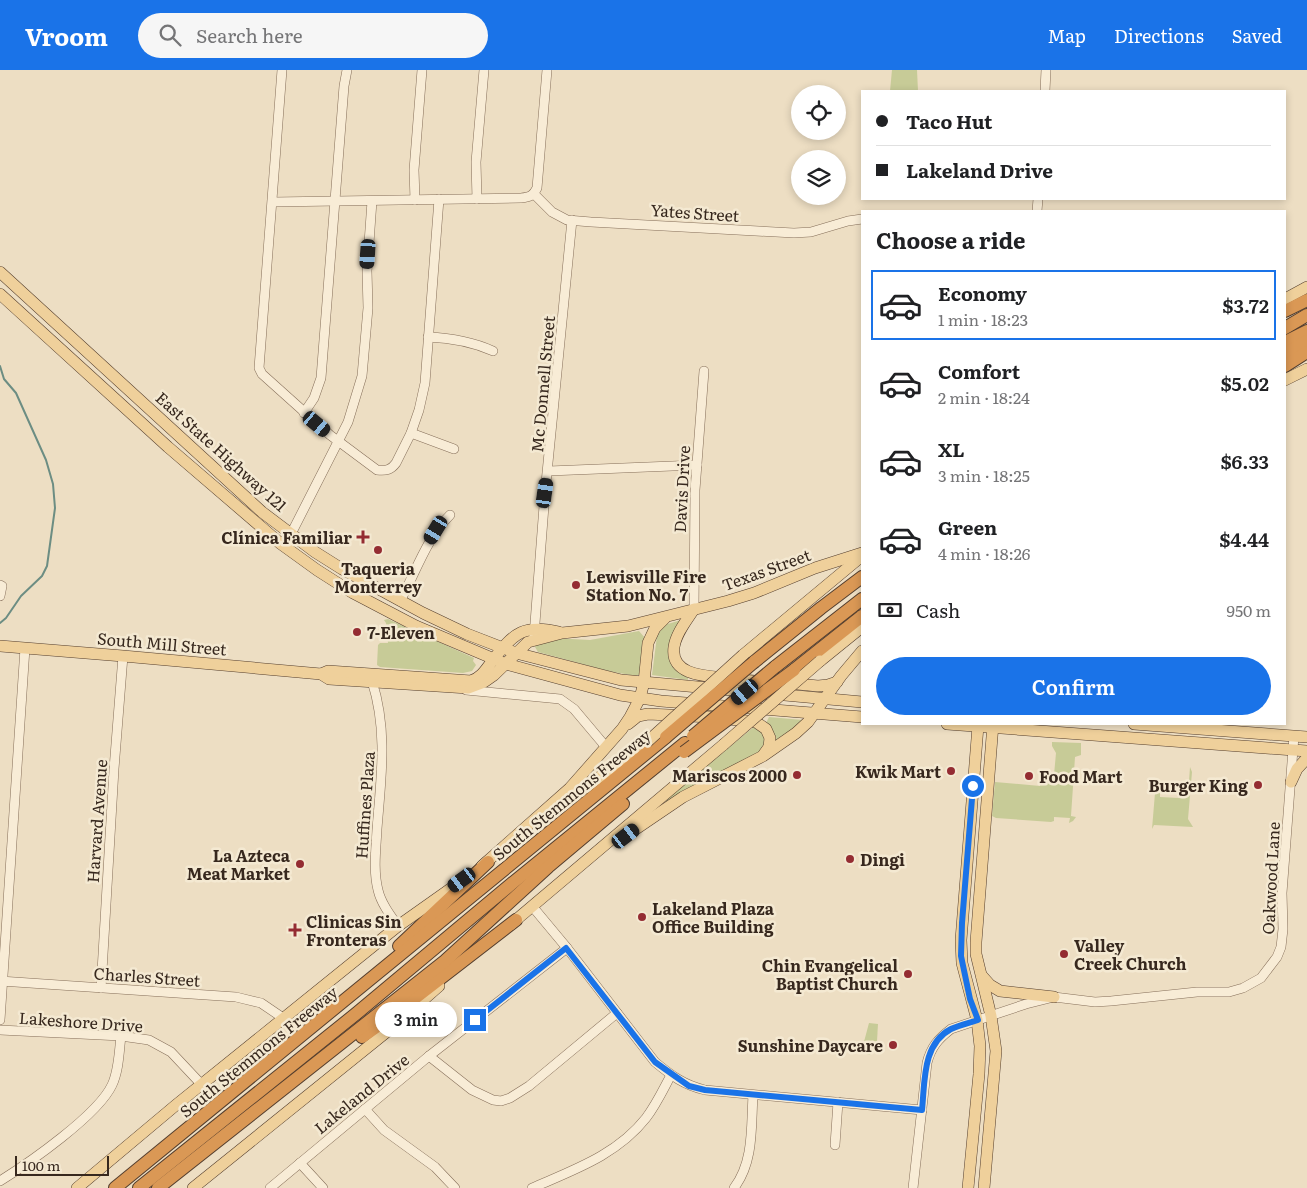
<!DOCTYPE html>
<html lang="en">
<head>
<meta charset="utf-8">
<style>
  :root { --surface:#fff; --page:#f6f6f6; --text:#202124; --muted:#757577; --line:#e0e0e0; --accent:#1a73e8 }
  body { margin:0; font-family:Literata,serif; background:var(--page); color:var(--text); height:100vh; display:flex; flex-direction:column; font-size:19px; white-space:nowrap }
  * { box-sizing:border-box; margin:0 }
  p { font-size:16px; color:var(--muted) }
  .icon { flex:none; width:28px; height:28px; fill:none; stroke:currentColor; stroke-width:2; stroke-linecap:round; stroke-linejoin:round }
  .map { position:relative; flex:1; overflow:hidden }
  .drawer { position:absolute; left:861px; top:140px; width:425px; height:515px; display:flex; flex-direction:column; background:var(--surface); border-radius:0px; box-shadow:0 2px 8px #0003 }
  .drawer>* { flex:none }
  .hud { position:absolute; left:861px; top:20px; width:425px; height:110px; border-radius:0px; box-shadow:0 2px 8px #0003; display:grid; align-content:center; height:110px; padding:0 15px; background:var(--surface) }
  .buttons { position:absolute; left:791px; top:15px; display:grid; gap:10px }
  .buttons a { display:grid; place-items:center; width:55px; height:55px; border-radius:50%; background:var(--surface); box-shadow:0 2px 8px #0003; font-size:25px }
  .scale { position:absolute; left:15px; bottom:12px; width:94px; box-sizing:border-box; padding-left:5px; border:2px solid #37281e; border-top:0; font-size:14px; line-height:18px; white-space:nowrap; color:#37281e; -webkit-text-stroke:4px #f4e9d2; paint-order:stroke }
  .end { position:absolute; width:22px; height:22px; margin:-11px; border:6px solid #1a73e8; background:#fff; box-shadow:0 0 0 2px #fff }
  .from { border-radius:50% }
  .bubble { position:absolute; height:35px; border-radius:18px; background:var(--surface); box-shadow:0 2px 8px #0003; font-size:16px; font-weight:600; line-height:35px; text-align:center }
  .car { position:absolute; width:15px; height:30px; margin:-15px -8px; border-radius:6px; box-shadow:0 0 4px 1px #0007; background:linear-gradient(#222 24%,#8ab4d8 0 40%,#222 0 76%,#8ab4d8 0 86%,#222 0) }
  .hud b { display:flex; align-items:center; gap:18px; height:48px; font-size:19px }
  .hud b+b { border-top:1px solid var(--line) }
  .hud i { width:12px; height:12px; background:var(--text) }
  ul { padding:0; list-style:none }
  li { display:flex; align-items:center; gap:15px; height:70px; margin:0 10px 8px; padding:0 5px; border:2px solid transparent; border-radius:0px }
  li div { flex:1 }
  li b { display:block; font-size:19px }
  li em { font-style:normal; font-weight:600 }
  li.current { border-color:var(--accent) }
  li>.icon { width:45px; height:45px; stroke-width:1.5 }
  h2 { padding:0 15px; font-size:22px; line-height:60px }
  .pay { display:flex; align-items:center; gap:12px; height:55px; padding:0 15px; font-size:19px }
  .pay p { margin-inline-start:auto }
  .cta { display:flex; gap:10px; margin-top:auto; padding:10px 15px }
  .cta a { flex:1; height:58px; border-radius:30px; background:var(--accent); color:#fff; font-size:20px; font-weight:600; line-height:58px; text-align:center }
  header { display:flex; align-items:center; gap:30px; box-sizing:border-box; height:70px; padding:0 25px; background:var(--accent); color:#fff }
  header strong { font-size:24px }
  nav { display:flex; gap:28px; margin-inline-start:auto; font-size:18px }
  .search { width:350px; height:45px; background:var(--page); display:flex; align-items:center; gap:12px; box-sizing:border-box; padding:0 18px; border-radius:28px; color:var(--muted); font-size:19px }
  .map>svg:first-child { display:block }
</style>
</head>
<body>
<header>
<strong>Vroom</strong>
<div class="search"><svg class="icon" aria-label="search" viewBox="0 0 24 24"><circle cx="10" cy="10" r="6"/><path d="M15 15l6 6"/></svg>Search here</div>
<nav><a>Map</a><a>Directions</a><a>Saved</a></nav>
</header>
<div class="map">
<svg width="1307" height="1118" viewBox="0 0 1307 1118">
  <rect width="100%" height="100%" fill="#eddec3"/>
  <!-- green -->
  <g fill="#c7cb97">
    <path d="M892,0H917L918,21H890Z"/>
    <path d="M388,549L474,588L473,591L476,595L472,601L463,603L380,597L377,595L378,575L380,573H388L386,553L384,550Z"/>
    <path d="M685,549L676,599L688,608V610L652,605L657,566L664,555Z"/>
    <path d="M639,561L645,568L640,604L636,606L608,601L538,582L535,577L537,573L553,568L590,570Z"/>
    <path d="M769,647L803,650L785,665L775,671L766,653Z"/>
    <path d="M755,656L767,667L766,677L749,688L664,733L668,728Z"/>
    <path d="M1052,672L1081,673V685L1075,687L1071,746L1076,747L1073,751L1069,753L1070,748L1054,747V751L1051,752L996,748L992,746L995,712L1040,716L1041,704L1054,705L1056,683L1052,676Z"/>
    <path d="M1190,697L1192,702L1188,749L1193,757L1154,755L1152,759L1155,723L1160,721V727L1179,728L1188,726Z"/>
    <path d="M869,953L878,954L877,971L870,985L861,983Z"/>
  </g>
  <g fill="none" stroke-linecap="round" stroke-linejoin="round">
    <!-- stream -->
    <path stroke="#6c8d83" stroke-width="2" d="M0,296L4,309L16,323L46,390L53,414L55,438L47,496L42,506L21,526L6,548L0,553"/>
    <defs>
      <g id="minor">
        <path d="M282,0L259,298L262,304L330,365L377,400C386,401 391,400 396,393L411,363L419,340L425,313L439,129"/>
        <path d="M1045,21L1046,0"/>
        <path d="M534,124L552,142L567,150L591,152L794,163L811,162L848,151L862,149"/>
        <path d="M477,129L476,92L484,0"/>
        <path d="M415,130L414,100L422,0"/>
        <path d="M273,132L521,128C530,127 533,126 537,118L547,0"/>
        <path d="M1037,141L1038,129"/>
        <path d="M428,267C451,268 471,271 493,281"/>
        <path d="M304,343L314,328L321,308L344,16L347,0"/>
        <path d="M411,363L454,379"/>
        <path d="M549,401L697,395"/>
        <path d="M281,474L291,464L348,352L362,306L368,238L367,201L372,131"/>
        <path d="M0,515L2,516L0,526"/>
        <path d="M400,531C416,502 426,469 450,445"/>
        <path d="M694,539L695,420L704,301"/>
        <path d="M534,566L545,423L572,150"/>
        <path d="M372,611C388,661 381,708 377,759C376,779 373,800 378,820C381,833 390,845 398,856"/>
        <path d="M466,620L560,629L574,639L606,677"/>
        <path d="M532,836L567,878L655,992C672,1006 684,1015 705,1020L922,1040"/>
        <path d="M0,911L236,927L261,933L283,948"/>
        <path d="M101,918L114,699L123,586"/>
        <path d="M0,950L25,578"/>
        <path d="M0,960L121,966L149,970L171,982L202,1015"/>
        <path d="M429,986L472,1020L493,1030L501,1031L510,1028L529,1016L617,943"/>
        <path d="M365,1039L384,1060L435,1097L455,1118"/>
        <path d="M835,1075L838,1032"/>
        <path d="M300,1093L323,1118"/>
        <path d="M0,1111C29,1093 98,1045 112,1015C119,1000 119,982 121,966"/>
        <path d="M270,1118L429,986L567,878"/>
        <path d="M532,1118C573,1100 617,1085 646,1048C656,1035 663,1020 671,1005"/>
        <path d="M734,1118C754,1092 751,1057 753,1025"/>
        <path d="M913,1118L927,993C931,977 938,969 951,959L1026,934L1054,927L1095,932L1111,931L1197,922H1229L1243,918L1261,908L1277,887L1281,877L1283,859L1282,823L1294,666"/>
      </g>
      <g id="major">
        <path d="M0,202L262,442L315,482L342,499L423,543L467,564L516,583L621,610L862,632"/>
        <path d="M0,224L168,377L281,474L317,500L353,523L416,556L506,594L620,625L661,631L862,647"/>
        <path d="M1285,229L1307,217"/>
        <path d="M1285,310L1307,299"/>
        <path d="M694,539C687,550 676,563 674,577C670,606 707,606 726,608C739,610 752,611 765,612"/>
        <path d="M0,576L123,586L321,604L329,609L468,618L484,612L494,605L528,572L562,563L628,556L728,531L754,523L815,498L862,483"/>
        <path d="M743,585L862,486"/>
        <path d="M820,591L862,557"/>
        <path d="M321,604L328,601L471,611C482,607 486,599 493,590C514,562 525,554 559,562"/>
        <path d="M788,613L818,616L828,615L837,612"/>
        <path d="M628,654L638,646L648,644L711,647L756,652L766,659L770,668L769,677L764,684"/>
        <path d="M947,654L1307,681"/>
        <path d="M1134,654L1307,667"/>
        <path d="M1291,712L1297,699L1307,688"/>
        <path d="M547,746L647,672"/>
        <path d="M627,765L683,727L763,686L796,663L808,652L841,606L862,581"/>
        <path d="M482,796L570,718L622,659L630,647L640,628L644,612L648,573L655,558L665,548"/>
        <path d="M510,855L723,675"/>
        <path d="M982,906L990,915L1000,921L1054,927"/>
        <path d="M77,1118L176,1035L398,856L463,810"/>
        <path d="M193,1118L389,960L439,916"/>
        <path d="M968,1118L979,1004L980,976L977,950L962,893L961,870L978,656L981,654"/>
        <path d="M984,1118L996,981L991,946L976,884V872L993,654"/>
      </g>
      <g id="highway">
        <path d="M1285,241L1307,230"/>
        <path d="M1285,258L1307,245"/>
        <path d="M1285,272L1307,261"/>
        <path d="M1285,284L1307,271"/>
        <path d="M1285,296L1307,282"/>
        <path d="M754,592L821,538L862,507"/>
        <path d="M775,597L862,529"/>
        <path d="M794,600L862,546"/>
        <path d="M399,876L488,792"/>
        <path d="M362,967L397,942L516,850"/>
        <path d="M115,1118L666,667"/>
        <path d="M139,1118L357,943L515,811L685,673"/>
        <path d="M158,1118L445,891L548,797L623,734"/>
      </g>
    </defs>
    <!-- minor casing -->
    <use href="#minor" stroke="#866f5a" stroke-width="10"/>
    <!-- major casing -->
    <use href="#major" stroke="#543e2e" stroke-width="12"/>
    <!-- highway casing -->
    <use href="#highway" stroke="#543e2e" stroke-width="14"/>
    <!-- minor -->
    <use href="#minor" stroke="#f8ecd6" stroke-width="9"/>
    <!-- major -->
    <use href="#major" stroke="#efd09b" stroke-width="11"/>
    <!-- highway -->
    <use href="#highway" stroke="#da9855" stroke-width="12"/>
    <defs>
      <g id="major-bridge">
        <path d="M647,672L743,585"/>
        <path d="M723,675L820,591"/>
      </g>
      <g id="highway-bridge">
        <path d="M693,666L775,597"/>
        <path d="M666,667L754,592"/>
        <path d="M684,682L794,600"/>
      </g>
    </defs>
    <!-- major-bridge casing -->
    <use href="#major-bridge" stroke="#543e2e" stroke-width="12" stroke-linecap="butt"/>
    <!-- highway-bridge casing -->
    <use href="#highway-bridge" stroke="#543e2e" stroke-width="14" stroke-linecap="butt"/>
    <!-- major-bridge -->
    <use href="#major-bridge" stroke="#efd09b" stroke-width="11"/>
    <!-- highway-bridge -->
    <use href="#highway-bridge" stroke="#da9855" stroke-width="12"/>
  </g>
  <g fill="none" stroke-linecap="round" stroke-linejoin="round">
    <!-- route -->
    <path stroke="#1a73e8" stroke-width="6" d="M475,950L566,878L655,992L689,1016L705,1020L922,1040C925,1012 922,974 951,959C959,955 969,953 978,950L970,929L961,886L962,853L973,716"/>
  </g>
  <!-- markers -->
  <g fill="#942c32" stroke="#f4e9d2" stroke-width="2">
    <path d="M360.5 459.5h5v5h5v5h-5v5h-5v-5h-5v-5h5z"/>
    <circle cx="378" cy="480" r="5"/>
    <circle cx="576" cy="515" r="5"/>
    <circle cx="357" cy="562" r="5"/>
    <circle cx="951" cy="701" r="5"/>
    <circle cx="797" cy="705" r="5"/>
    <circle cx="1029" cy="706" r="5"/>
    <circle cx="1258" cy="715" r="5"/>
    <circle cx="850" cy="789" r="5"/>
    <circle cx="300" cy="794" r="5"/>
    <circle cx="642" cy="847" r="5"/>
    <path d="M292.5 852.5h5v5h5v5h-5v5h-5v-5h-5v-5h5z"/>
    <circle cx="1064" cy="884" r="5"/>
    <circle cx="908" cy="904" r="5"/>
    <circle cx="893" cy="975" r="5"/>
  </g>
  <g text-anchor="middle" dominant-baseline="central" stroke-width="5" stroke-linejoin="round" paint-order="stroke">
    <!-- street labels -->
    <g font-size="16" fill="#37281e" stroke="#f4e9d2">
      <text transform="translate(695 142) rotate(4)">Yates Street</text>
      <text transform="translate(542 314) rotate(-85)">Mc Donnell Street</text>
      <text transform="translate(222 381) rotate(42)">East State Highway 121</text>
      <text transform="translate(681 419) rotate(-87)">Davis Drive</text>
      <text transform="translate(766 499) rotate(-20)">Texas Street</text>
      <text transform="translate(162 573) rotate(5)">South Mill Street</text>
      <text transform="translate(571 724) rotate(-39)">South Stemmons Freeway</text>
      <text transform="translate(364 735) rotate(-86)">Huffines Plaza</text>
      <text transform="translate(96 751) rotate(-86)">Harvard Avenue</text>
      <text transform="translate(1270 808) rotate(-87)">Oakwood Lane</text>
      <text transform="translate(147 906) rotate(4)">Charles Street</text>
      <text transform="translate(81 951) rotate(4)">Lakeshore Drive</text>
      <text transform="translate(258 981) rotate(-39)">South Stemmons Freeway</text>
      <text transform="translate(361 1023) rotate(-39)">Lakeland Drive</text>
    </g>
    <!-- poi labels -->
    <g font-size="16" font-weight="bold" fill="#37281e" stroke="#f4e9d2" text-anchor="end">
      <text x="352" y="467">Clínica Familiar</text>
      <text x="378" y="498" text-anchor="middle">Taqueria<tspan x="378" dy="18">Monterrey</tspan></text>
      <text x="586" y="506" text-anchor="start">Lewisville Fire<tspan x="586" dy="18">Station No. 7</tspan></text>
      <text x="367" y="562" text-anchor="start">7-Eleven</text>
      <text x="941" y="701">Kwik Mart</text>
      <text x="787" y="705">Mariscos 2000</text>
      <text x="1039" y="706" text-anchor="start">Food Mart</text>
      <text x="1248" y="715">Burger King</text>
      <text x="290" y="785">La Azteca<tspan x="290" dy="18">Meat Market</tspan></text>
      <text x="860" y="789" text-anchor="start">Dingi</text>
      <text x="652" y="838" text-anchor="start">Lakeland Plaza<tspan x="652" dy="18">Office Building</tspan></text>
      <text x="306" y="851" text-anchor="start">Clinicas Sin<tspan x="306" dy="18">Fronteras</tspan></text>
      <text x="1074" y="875" text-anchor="start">Valley<tspan x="1074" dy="18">Creek Church</tspan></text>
      <text x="898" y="895">Chin Evangelical<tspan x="898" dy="18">Baptist Church</tspan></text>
      <text x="883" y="975">Sunshine Daycare</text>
    </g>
  </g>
</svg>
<div class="buttons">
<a><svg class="icon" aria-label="locate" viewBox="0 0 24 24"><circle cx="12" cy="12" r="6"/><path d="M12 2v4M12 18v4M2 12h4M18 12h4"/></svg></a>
<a><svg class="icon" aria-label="layers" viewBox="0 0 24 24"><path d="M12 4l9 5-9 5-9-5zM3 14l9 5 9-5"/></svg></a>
</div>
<div class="scale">100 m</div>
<i class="end from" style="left:973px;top:716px"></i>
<i class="end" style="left:475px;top:950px"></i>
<div class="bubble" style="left:375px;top:932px;width:82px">3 min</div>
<i class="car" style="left:368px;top:184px;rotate:184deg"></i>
<i class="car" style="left:317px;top:354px;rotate:130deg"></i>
<i class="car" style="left:545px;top:423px;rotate:8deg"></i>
<i class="car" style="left:436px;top:460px;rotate:211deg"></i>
<i class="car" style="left:745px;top:622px;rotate:230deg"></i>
<i class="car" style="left:626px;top:766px;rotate:53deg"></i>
<i class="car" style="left:462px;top:810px;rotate:234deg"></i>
<div class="hud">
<b><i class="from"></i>Taco Hut</b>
<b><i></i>Lakeland Drive</b>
</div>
<section class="drawer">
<h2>Choose a ride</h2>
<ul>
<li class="current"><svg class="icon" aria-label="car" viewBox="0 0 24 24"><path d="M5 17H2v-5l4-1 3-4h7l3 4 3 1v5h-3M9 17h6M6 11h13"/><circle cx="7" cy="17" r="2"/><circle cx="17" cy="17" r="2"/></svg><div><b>Economy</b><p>1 min · 18:23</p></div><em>$3.72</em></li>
<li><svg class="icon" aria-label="car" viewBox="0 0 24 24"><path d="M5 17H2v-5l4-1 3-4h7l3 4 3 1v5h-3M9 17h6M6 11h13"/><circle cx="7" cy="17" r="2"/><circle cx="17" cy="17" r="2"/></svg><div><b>Comfort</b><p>2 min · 18:24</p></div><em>$5.02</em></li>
<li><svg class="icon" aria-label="car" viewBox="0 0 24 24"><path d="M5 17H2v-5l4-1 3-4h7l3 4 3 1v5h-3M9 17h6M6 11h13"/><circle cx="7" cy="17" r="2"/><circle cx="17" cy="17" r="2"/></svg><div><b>XL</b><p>3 min · 18:25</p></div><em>$6.33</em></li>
<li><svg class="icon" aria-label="car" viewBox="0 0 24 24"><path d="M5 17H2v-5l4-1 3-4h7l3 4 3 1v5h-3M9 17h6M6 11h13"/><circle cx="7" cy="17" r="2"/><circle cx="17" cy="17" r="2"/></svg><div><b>Green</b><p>4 min · 18:26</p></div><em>$4.44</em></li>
</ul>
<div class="pay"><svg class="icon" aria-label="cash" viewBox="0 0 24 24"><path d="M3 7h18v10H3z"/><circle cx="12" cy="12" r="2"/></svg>Cash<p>950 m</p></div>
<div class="cta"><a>Confirm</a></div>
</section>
</div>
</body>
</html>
